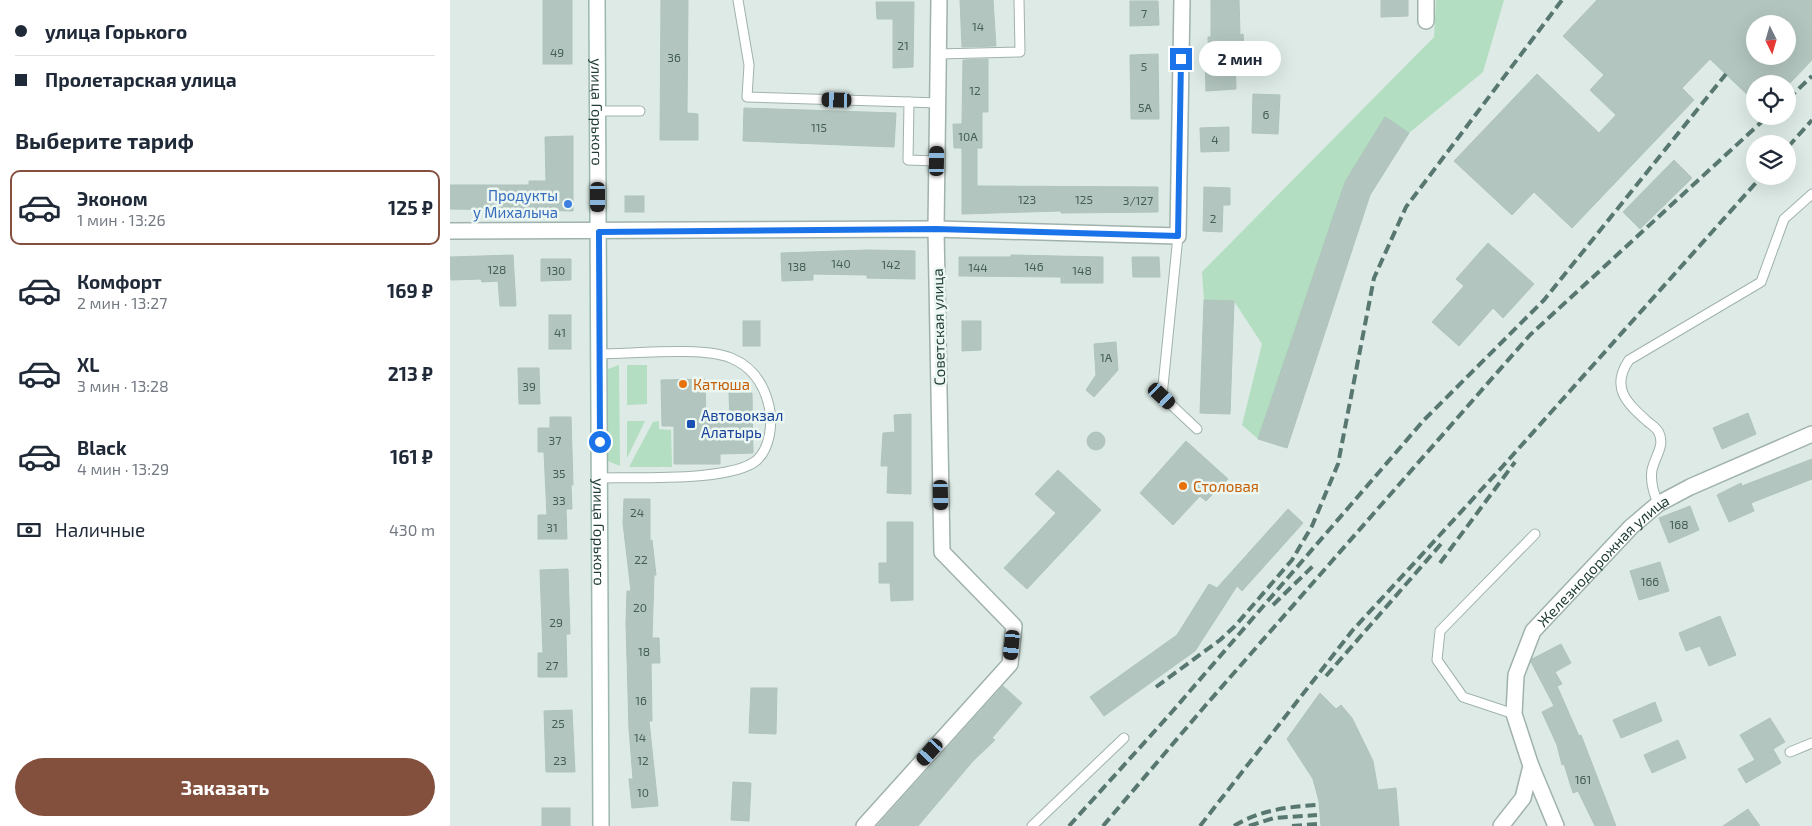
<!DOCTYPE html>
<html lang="ru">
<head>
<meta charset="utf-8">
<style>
  :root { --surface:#fff; --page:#f6f6f7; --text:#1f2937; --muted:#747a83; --line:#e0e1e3; --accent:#83503e }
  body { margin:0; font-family:"Exo 2",sans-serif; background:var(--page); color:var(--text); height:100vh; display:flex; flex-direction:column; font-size:19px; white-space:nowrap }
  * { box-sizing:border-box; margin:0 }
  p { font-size:16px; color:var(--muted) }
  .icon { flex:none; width:28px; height:28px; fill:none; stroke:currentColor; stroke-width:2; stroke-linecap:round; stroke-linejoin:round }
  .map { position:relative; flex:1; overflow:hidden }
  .sheet { display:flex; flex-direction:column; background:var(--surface); width:450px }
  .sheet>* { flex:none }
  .top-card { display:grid; align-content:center; height:110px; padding:0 15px; background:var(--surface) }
  .needle { width:32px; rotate:175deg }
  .fabs { position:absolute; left:1296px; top:15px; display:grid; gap:10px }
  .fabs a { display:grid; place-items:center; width:50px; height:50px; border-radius:50%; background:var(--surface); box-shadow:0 5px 20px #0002; font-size:25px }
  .end { position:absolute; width:22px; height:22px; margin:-11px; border:6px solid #1a73e8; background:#fff; box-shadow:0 0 0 2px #fff }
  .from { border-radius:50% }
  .bubble { position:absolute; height:35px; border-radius:18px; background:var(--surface); box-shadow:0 5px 20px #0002; font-size:16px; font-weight:700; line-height:35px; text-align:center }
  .car { position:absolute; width:15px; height:30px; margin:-15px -8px; border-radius:6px; box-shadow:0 0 4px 1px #0007; background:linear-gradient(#222 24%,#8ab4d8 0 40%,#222 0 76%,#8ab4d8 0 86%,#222 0) }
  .top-card b { display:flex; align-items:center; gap:18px; height:48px; font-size:19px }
  .top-card b+b { border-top:1px solid var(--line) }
  .top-card i { width:12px; height:12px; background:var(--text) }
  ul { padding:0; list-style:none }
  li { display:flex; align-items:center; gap:15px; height:75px; margin:0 10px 8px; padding:0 5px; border:2px solid transparent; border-radius:10px }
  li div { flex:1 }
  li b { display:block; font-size:19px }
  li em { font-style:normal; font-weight:700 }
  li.selected { border-color:var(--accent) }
  li>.icon { width:45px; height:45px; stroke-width:1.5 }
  h2 { padding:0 15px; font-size:22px; line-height:60px }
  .pay { display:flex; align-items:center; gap:12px; height:55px; padding:0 15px; font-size:19px }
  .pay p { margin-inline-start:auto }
  .primary-button { display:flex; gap:10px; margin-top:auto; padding:10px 15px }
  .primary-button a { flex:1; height:58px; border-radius:30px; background:var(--accent); color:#fff; font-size:20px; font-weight:700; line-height:58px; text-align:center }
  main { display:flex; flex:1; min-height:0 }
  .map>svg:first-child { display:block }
</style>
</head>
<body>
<main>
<section class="sheet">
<div class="top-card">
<b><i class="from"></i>улица Горького</b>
<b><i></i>Пролетарская улица</b>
</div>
<h2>Выберите тариф</h2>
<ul>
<li class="selected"><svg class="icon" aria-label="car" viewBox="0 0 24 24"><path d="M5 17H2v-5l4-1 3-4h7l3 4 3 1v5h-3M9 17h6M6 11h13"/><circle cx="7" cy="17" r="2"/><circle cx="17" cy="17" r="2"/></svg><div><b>Эконом</b><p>1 мин · 13:26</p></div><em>125 ₽</em></li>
<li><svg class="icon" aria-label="car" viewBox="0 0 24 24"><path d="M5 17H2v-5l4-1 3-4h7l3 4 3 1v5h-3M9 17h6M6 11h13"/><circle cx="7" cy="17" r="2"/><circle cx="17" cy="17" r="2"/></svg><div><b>Комфорт</b><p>2 мин · 13:27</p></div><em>169 ₽</em></li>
<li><svg class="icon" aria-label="car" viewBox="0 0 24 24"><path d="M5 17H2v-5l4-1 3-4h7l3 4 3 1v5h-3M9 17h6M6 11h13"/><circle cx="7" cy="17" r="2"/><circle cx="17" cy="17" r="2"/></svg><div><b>XL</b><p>3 мин · 13:28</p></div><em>213 ₽</em></li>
<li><svg class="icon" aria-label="car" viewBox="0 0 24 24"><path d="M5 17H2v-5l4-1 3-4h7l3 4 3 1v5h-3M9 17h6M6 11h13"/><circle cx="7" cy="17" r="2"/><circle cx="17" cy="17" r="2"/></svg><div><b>Black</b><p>4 мин · 13:29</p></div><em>161 ₽</em></li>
</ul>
<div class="pay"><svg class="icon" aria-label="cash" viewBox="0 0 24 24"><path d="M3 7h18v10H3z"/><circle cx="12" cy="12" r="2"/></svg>Наличные<p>430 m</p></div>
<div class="primary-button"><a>Заказать</a></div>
</section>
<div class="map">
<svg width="1362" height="826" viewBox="0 0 1362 826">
  <rect width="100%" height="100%" fill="#ddeae5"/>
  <!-- green -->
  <g fill="#b3dec1">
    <path d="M986,0H1054L1033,72L959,133L935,118L895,182L808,439L792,425L812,344L784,301L754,300L752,272L984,37Z"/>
    <path d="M169,365L170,466L158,461V369Z"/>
    <path d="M177,365H197V404L177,405Z"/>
    <path d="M177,421H195L177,458Z"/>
    <path d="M209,421V429L221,430L222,467H179L203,422Z"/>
  </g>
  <!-- building -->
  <g fill="#b2c5be" stroke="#afc4bd" fill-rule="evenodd">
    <rect x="93" y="0" width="29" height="64"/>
    <path d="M211,0H238L237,113L248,114V140H210Z"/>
    <path d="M510,0H543L546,46L512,47Z"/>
    <path d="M761,0H789L790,35L793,34L795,56H785L786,89L756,91L755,61H759L758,37H761Z"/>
    <path d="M931,0H958V16L931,17Z"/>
    <path d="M1147,0H1362V60L1339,84H1305V102L1260,59L1232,88L1244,100L1122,228L1084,192L1062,215L1004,161L1087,74L1149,133L1166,115L1140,90L1154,75L1113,36ZM1305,24H1338V56H1305Z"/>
    <path d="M680,1H708L709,25L680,26Z"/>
    <path d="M426,2H464L463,67L443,68V19H427Z"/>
    <path d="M708,54L709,119H681L680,55Z"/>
    <path d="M538,59V112H532V148H527V186L708,187V212L611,213V211L512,214V148H504L503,124H512L513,60Z"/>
    <path d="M803,94L830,95L828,134L802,133Z"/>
    <path d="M294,108L446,113L444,147L293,141Z"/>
    <path d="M935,117L959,133L920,195L837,448L808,439L895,182Z"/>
    <path d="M779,127V151L751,152L750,128Z"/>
    <path d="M123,136V211L0,209V185H79V181H96L95,137Z"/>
    <path d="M1224,160L1242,178L1190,229L1173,212Z"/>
    <path d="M754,187L780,188V205H773L772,232L753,231Z"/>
    <rect x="175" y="196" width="19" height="16"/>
    <path d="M1038,243L1084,284L1053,318L1043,308L1009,346L982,322L1014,286L1006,279Z"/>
    <path d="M418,250L465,251V279L417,278V275L363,274V280L332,281L331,253Z"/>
    <path d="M63,255L66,306H50L48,281L32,282L31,279L1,280L0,257Z"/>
    <path d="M561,255L653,257V283H611V277L509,276V257H561Z"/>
    <path d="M682,257H709L710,277H683Z"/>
    <path d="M91,259H121V280L91,281Z"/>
    <path d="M754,300L784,301L780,414L750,413Z"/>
    <rect x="99" y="315" width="22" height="34"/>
    <rect x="293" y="321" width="17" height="25"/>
    <path d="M512,321H531V350L512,351Z"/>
    <path d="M666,342L668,370L644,397L636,390L646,375L644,344Z"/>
    <path d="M68,368H89L90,404H69Z"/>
    <path d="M255,379L256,421H280L279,393H302L303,453L270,454V464H224V426H212L211,380Z"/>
    <path d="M1298,413L1306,434L1272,449L1263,428Z"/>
    <path d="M461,414V494L437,493L438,466H431L433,433L445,432L444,415Z"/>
    <path d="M100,417H121L123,485H121L122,509H116L117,539H88V515H97L94,452H88V428H100Z"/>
    <circle cx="646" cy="441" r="9"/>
    <path d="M736,441L778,479L756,501L750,496L723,525L690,493Z"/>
    <path d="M1362,459V479L1301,503L1304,511L1279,522L1267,495L1291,483L1292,486Z"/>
    <path d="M608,470L651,510L577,589L554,568L606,513L585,494Z"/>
    <path d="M174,499H200V541L202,540L206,575H204L202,638H209L210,663H201L202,721H199L208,806L182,808L179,779H183L179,729L176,623L177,591H181L173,523Z"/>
    <path d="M1240,506L1249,530L1219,543L1209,518Z"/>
    <path d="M838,509L853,523L792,591L787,586L745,651L654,716L640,697L727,635L759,584L767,588Z"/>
    <path d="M437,522H463V600L441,601L440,583H429V563H437Z"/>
    <path d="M1210,562L1219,591L1189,600L1180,571Z"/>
    <path d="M118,569L120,634H116L117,677H88V653H93L90,570Z"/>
    <path d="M1270,616L1286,655L1259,666L1250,646L1236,651L1229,633Z"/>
    <path d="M1111,644L1121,663L1105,672L1112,684L1107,686L1129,736L1131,735L1166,826H1145L1128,791L1123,793L1114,764L1112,765L1107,745L1092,712L1104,706L1081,662L1082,659Z"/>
    <path d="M553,686L572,703L542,738L545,740L523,761L468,826H427Z"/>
    <path d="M301,688H327L326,734L299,733Z"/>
    <path d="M870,693L886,709L891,705L902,718L923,761L928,790L946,788L949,826H871L869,801L863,779L837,739Z"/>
    <path d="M1205,702L1212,721L1171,738L1163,720Z"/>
    <path d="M122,710L125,772H96L94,711Z"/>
    <path d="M1320,718L1335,742L1323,749L1331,763L1296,783L1288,769L1305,760L1290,735Z"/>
    <path d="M1228,740L1236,758L1202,773L1194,755Z"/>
    <path d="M283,782L301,783L299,821L281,820Z"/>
    <rect x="92" y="808" width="28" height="18"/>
    <path d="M1298,809L1310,826H1273Z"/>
  </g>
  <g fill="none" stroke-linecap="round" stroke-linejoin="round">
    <defs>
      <g id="lane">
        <path d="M288,0L299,65L297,97L459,102L458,160L487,161"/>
        <path d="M488,54L570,52L569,0"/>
        <path d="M459,102L488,103"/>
        <path d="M148,111H190"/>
        <path d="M728,236L712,396L747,429"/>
        <path d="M149,354C183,354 253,346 281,358C303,367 314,384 319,406C323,423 320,448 307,460C282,482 185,477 150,478"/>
        <path d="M1208,504C1204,493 1200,482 1202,470C1205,456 1215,446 1209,433C1207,428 1202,425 1198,422C1177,403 1160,388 1179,360L1311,282L1334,219L1362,194"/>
        <path d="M1064,714L1013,697L987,660L990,631L1085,534"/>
        <path d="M1340,752L1362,743"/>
        <path d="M582,826L674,738"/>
      </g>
      <g id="street">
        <path d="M976,0V21"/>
        <path d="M0,231L486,229L728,236L732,0"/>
        <path d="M1081,766L1106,826"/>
        <path d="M414,826L560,664L564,626L492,552L486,229L489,0"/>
        <path id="s1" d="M1051,826L1073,798L1081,766L1064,714L1066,675L1083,631L1181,527L1208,504L1240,487L1362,434"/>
      </g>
      <g id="secondary">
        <path id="s2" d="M147,0L151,826"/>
      </g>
    </defs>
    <!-- lane casing -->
    <use href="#lane" stroke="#a0b2ac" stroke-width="11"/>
    <!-- street casing -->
    <use href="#street" stroke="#a0b2ac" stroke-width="18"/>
    <!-- secondary casing -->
    <use href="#secondary" stroke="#9bb7ae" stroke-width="18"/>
    <!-- lane -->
    <use href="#lane" stroke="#fff" stroke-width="9"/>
    <!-- street -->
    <use href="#street" stroke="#fff" stroke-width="15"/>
    <!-- secondary -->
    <use href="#secondary" stroke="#fff" stroke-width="15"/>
    <!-- rail -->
    <g stroke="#577770" stroke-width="4" stroke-dasharray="10 5" stroke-linecap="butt">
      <path d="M1338,99L1362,76"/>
      <path d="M1338,147L1362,120"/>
      <path d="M990,563L1065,462"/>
      <path d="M823,605L864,565"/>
      <path d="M876,676L991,544"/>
      <path d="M706,687L770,640L785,626L842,560L862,526L888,464L924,278L956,207L1112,0"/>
      <path d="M619,826L721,713L974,420L1094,300L1276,74"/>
      <path d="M653,826L755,706L1080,335L1318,116"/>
      <path d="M750,826L902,631L1053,466L1312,176"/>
      <path d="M784,826C810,810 837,807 866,805"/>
      <path d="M799,826L824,818L867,815"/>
      <path d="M842,826L868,824"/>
    </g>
  </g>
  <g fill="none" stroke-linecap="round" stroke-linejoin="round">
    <!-- route -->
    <path stroke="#1a73e8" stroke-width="6" d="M150,442L149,232L486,229L728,236L731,59"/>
  </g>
  <!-- markers -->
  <circle fill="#3f7fe0" stroke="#edf7f2" stroke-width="2" cx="118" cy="204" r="5"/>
  <g fill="#e8710a" stroke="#edf7f2" stroke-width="2">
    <circle cx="233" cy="384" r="5"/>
    <circle cx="733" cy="486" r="5"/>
  </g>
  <rect fill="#1a4fb4" stroke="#edf7f2" stroke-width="2" x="236" y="419" width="10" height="10" rx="2.5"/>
  <g text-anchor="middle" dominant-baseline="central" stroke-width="5" stroke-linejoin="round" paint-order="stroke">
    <!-- number labels -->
    <g font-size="12" fill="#425e56">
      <text x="694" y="13">7</text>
      <text x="528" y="26">14</text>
      <text x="453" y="45">21</text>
      <text x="107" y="52">49</text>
      <text x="224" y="57">36</text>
      <text x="694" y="66">5</text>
      <text x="525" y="90">12</text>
      <text x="695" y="107">5А</text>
      <text x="816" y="114">6</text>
      <text x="369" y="127">115</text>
      <text x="518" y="136">10А</text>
      <text x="765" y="139">4</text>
      <text x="577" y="199">123</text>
      <text x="634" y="199">125</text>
      <text x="688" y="200">3/127</text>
      <text x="763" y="218">2</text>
      <text x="391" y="263">140</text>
      <text x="441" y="264">142</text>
      <text x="347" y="266">138</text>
      <text x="584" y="266">146</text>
      <text x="528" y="267">144</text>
      <text x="47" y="269">128</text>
      <text x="106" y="270">130</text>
      <text x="632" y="270">148</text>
      <text x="110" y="332">41</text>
      <text x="656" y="357">1А</text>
      <text x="79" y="386">39</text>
      <text x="105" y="440">37</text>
      <text x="109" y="473">35</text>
      <text x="109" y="500">33</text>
      <text x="187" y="512">24</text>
      <text x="1229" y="524">168</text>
      <text x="102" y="527">31</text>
      <text x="191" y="559">22</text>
      <text x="1200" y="581">166</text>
      <text x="190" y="607">20</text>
      <text x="106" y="622">29</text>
      <text x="194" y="651">18</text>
      <text x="102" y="665">27</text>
      <text x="191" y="700">16</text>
      <text x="108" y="723">25</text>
      <text x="190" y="737">14</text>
      <text x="110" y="760">23</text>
      <text x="193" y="760">12</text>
      <text x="1133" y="779">161</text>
      <text x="193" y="792">10</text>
    </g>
    <!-- street labels -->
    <g font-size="15" fill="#1d3b34" stroke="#edf7f2">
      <text stroke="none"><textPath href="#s2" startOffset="112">улица Горького</textPath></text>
      <text transform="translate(488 327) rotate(-91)">Советская улица</text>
      <text stroke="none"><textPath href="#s2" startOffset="532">улица Горького</textPath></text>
      <text stroke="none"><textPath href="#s1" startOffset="309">Железнодорожная улица</textPath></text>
    </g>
    <!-- shop labels -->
    <g font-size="15" fill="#366cbe" stroke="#edf7f2" text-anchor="end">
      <text x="108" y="195">Продукты<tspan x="108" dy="17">у Михалыча</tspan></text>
    </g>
    <!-- food labels -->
    <g font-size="15" fill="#c56008" stroke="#edf7f2" text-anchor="start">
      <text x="243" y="384">Катюша</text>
      <text x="743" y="486">Столовая</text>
    </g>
    <!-- transit labels -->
    <g font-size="15" fill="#164399" stroke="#edf7f2" text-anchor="start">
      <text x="251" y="415">Автовокзал<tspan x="251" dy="17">Алатырь</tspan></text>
    </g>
  </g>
</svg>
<div class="fabs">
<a><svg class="needle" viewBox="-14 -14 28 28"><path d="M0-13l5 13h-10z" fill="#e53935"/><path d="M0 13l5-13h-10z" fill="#747a83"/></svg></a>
<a><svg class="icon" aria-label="locate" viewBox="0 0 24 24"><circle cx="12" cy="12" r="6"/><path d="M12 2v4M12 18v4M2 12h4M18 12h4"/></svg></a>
<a><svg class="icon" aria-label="layers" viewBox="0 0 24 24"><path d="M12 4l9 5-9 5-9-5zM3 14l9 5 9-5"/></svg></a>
</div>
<i class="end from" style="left:150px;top:442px"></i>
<i class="end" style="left:731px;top:59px"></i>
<div class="bubble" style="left:749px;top:41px;width:82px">2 мин</div>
<i class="car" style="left:387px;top:100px;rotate:272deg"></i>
<i class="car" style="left:487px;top:161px;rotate:1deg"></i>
<i class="car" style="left:148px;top:197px;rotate:180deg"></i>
<i class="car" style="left:712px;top:396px;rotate:133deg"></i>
<i class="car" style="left:491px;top:495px;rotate:179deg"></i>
<i class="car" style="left:562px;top:645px;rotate:186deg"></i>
<i class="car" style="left:480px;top:752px;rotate:222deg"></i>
</div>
</main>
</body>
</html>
